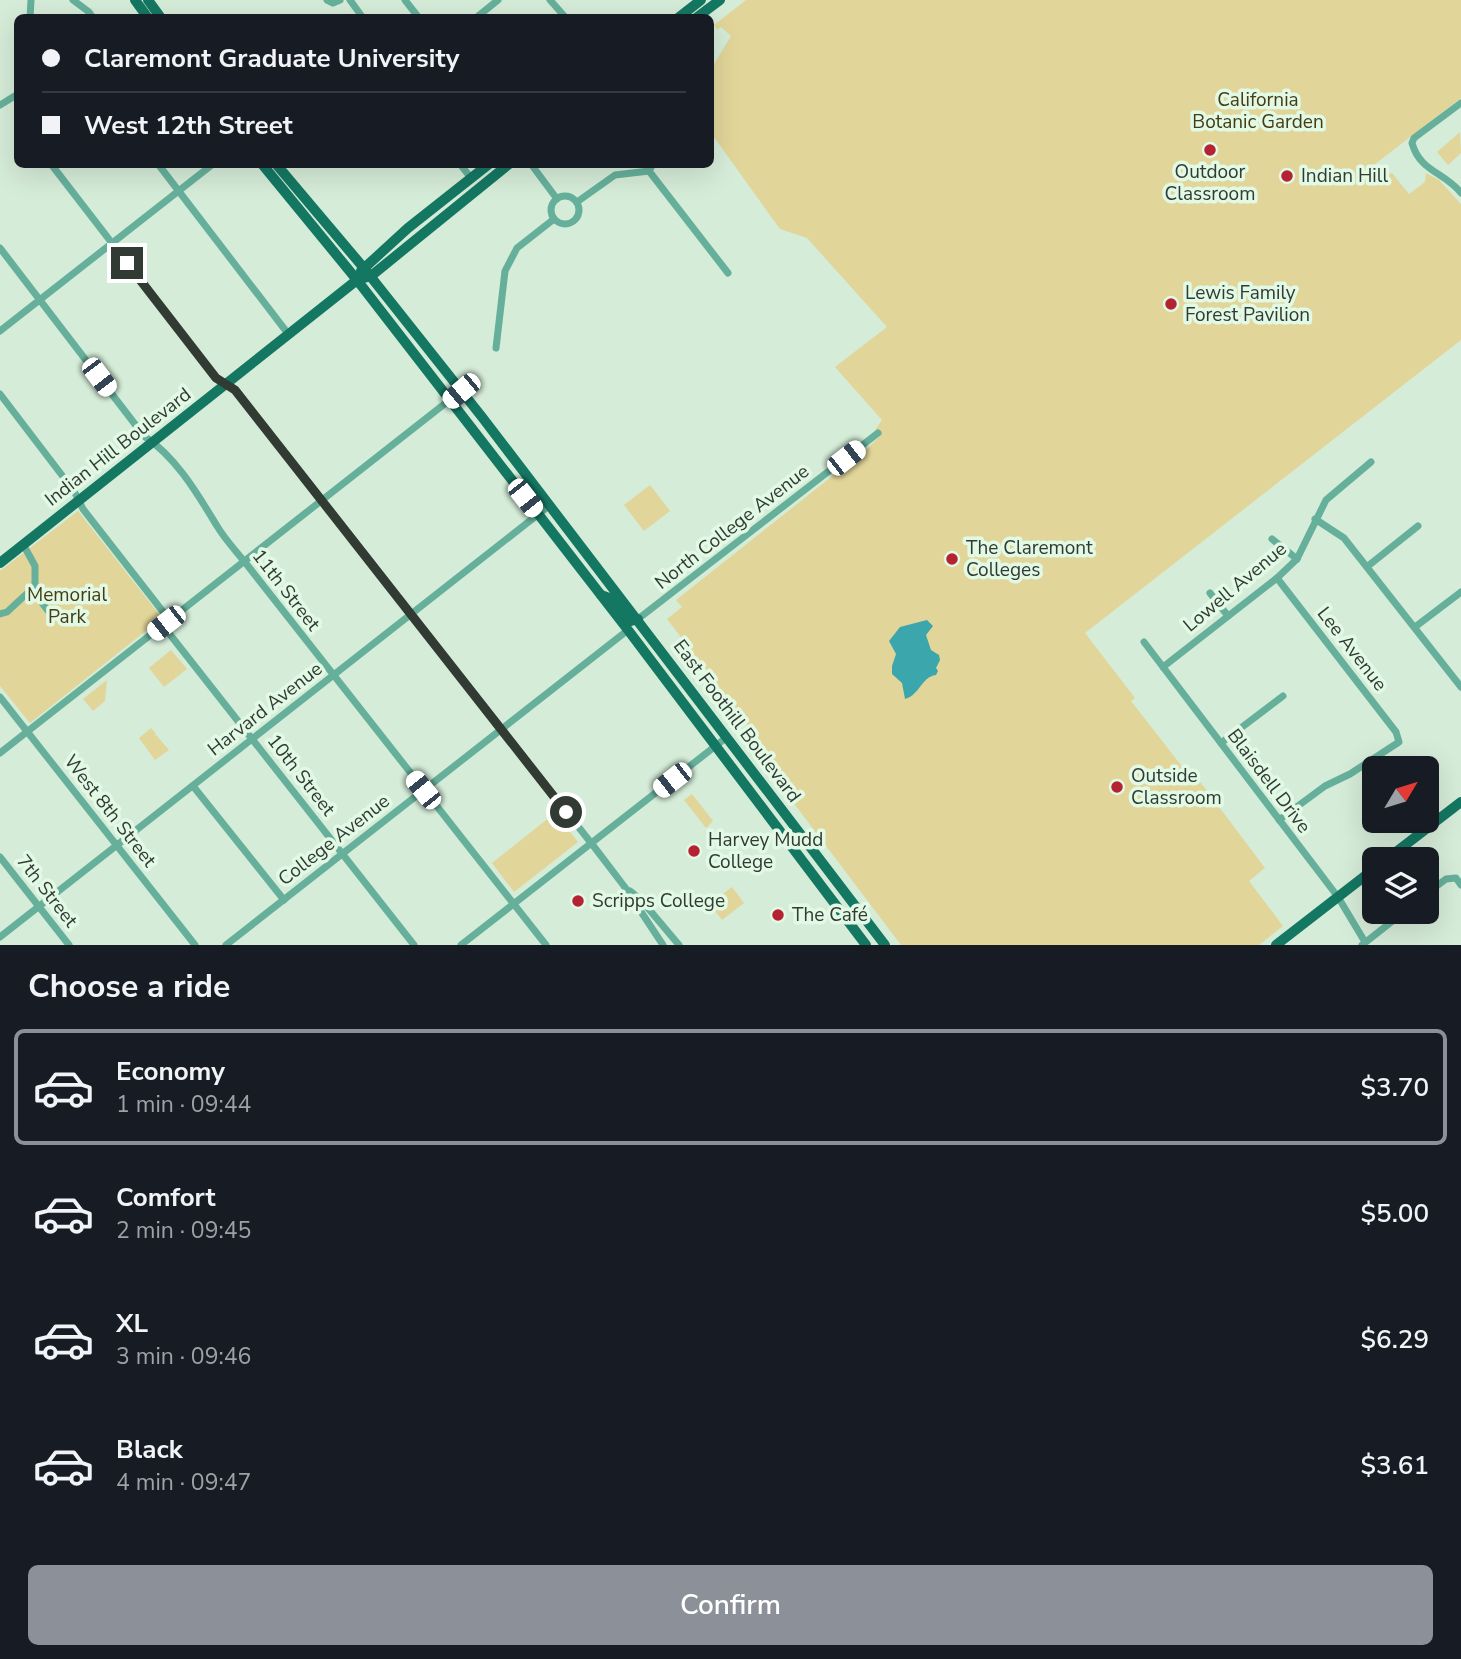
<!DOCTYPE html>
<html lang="en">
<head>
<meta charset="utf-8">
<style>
  :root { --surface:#171b24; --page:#20242c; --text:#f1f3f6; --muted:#9ea1a6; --line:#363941; --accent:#8c9099 }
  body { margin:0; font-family:"Nunito Sans",sans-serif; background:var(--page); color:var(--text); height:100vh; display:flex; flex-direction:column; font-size:26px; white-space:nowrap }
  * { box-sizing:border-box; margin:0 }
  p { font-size:23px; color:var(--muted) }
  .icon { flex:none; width:38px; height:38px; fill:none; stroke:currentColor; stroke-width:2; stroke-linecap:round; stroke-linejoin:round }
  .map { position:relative; height:945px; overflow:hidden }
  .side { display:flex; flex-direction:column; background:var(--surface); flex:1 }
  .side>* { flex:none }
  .guide { position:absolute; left:14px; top:14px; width:700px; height:154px; border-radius:10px; box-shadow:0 7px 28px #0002; display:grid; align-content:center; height:154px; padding:0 28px; background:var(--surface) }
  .needle { width:46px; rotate:52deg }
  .fabs { position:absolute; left:1362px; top:756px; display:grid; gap:14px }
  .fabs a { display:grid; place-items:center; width:77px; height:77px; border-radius:10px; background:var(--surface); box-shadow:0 7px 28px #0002; font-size:35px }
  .end { position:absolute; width:32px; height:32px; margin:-16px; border:9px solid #323b33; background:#fff; box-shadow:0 0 0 4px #fff }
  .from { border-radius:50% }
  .car { position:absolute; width:21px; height:42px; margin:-21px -10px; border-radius:9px; box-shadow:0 0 5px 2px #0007; background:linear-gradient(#fff 24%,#345 0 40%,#fff 0 76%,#345 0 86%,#fff 0) }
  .guide b { display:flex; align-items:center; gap:24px; height:66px; font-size:26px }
  .guide b+b { border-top:2px solid var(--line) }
  .guide i { width:18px; height:18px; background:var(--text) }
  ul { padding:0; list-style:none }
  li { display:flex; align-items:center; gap:21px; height:116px; margin:0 14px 10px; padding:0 14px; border:4px solid transparent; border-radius:10px }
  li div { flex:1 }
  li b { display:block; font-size:26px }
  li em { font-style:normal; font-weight:600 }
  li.on { border-color:var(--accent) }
  li>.icon { width:63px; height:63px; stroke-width:1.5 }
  h2 { padding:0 28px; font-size:32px; line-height:84px }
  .cta { display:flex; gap:14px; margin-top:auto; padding:14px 28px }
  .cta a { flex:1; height:80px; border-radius:10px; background:var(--accent); color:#fff; font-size:28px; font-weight:600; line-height:80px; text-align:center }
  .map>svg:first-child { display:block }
</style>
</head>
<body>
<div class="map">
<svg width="1461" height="945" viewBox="0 0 1461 945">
  <rect width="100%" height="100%" fill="#d5ecd8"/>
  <!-- green -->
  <g fill="#e1d599">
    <path d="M746,0H1461V98L1366,171L1380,179L1392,173L1409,194L1425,182L1426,173L1439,180L1461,204V340L1085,633L1135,698L1131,701L1191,778L1195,775L1265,868L1249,881L1283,926L1259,945H901L746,740L748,725L667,619L682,607L676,600L869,447L880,436L875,430L882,420L835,367L887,327L807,238L780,229L711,133V69L731,36L721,27L717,30L714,25Z"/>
    <path d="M1460,132L1461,153L1448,165L1437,152Z"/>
    <path d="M650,485L670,511L644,531L624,505Z"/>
    <path d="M78,511L162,618L30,723L0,686V571Z"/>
    <path d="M171,650L187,669L164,687L149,668Z"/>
    <path d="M107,680L105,701L93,711L83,699Z"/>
    <path d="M151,728L156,734L154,736L156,735L169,750L155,760L139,738Z"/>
    <path d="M692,794L713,821L706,828L684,800Z"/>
    <path d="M555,813L578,842L514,892L492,863Z"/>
    <path d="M732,887L744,903L722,920L710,904Z"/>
  </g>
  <!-- water -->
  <path fill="#3ba6ab" d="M927,620L933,626L926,635L931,650L939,655L940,660L936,668L938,671L936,675C921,677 920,695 905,699L902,683L892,674V666L896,654L889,641L900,627Z"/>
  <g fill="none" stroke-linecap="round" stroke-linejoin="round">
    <!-- minor -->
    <g stroke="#66b09b" stroke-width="7">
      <path d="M73,0L89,12L93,18"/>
      <path d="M327,0L333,3L340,0"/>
      <path d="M350,0L363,18"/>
      <path d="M405,0L419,18"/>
      <path d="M550,0L566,18"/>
      <path d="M477,17L498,0"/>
      <path d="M30,18L31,0"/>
      <path d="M710,38V42"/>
      <path d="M1461,103L1414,138L1412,143C1420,172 1445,172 1461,193"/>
      <path d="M0,105L18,94"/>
      <path d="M51,164L216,378L235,389L595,848L624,886L663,945"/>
      <path d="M158,164L289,335"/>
      <path d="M460,164L471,178"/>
      <path d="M531,164L557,199"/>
      <path d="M649,171L728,273"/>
      <circle cx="565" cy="210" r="14"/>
      <path d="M577,202L615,175L649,171L653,164"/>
      <path d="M0,248L144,436C176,457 197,493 217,526C224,538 235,550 244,561L546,945"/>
      <path d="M0,331L213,164"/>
      <path d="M496,348L505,271L517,248L554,219"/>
      <path d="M0,394L74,491L83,509L164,613L168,632L414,945"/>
      <path d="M1315,519L1344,538L1461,687"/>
      <path d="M1272,539L1297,559"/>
      <path d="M1368,566L1418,526"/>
      <path d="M1277,578L1396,732L1399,742L1350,774L1325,786L1279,820"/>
      <path d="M35,586L36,595L53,617"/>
      <path d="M1210,593L1228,616"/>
      <path d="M0,614L7,612L35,586V566L23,544"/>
      <path d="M638,619L878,433"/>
      <path d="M1415,627L1461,592"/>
      <path d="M1144,642L1338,897L1365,942"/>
      <path d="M1163,667L1277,578L1297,559L1326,500L1371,462"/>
      <path d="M0,697L195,945"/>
      <path d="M1221,743L1283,696"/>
      <path d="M0,753L461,391"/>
      <path d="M193,786L284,900"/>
      <path d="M0,857L69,945"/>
      <path d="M630,891L642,901L679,945"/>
      <path d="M1426,894L1446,879L1456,878L1461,885"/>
      <path d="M0,937L550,505"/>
      <path d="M226,945L628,630"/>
      <path d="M461,945L727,737"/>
      <path d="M1362,945L1404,912"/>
    </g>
    <!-- major -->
    <g stroke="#147762" stroke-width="10">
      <path d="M135,0L148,18"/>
      <path d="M148,0L161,18"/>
      <path d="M678,18L701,0"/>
      <path d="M696,18L720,0"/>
      <path d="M262,164L357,280L628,630L866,945"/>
      <path d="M276,164L363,267L482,417L885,945"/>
      <path d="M361,271L408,228L489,164"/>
      <path d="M0,563L357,280L371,276L509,164"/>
      <path d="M601,595L612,599L631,621L638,619"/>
      <path d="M1387,859L1461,802"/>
      <path d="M1276,945L1374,869"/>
    </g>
  </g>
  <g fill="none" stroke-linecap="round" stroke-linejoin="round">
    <!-- route -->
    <path stroke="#323b33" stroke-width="9" d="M127,263L216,378L235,390L566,812"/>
  </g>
  <!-- markers -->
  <g fill="#b52333" stroke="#e2f9e5" stroke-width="2.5">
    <circle cx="1210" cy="150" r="7"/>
    <circle cx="1287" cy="176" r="7"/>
    <circle cx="1171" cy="304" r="7"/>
    <circle cx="952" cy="559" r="7"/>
    <circle cx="1117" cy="787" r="7"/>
    <circle cx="694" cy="851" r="7"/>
    <circle cx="578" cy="901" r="7"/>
    <circle cx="778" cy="915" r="7"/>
  </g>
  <g text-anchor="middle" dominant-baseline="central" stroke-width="7" stroke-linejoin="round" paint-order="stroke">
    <!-- park labels -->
    <g font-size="19" fill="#453c13" stroke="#e2f9e5">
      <text x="1258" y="100">California<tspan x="1258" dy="22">Botanic Garden</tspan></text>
      <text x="67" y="595">Memorial<tspan x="67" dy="22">Park</tspan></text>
    </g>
    <!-- poi labels -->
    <g font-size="19" fill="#323b33" stroke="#e2f9e5" text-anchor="start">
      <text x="1210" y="172" text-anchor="middle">Outdoor<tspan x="1210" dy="22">Classroom</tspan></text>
      <text x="1301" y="176">Indian Hill</text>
      <text x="1185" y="293">Lewis Family<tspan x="1185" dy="22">Forest Pavilion</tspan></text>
      <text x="966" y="548">The Claremont<tspan x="966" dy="22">Colleges</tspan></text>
      <text x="1131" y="776">Outside<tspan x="1131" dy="22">Classroom</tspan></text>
      <text x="708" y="840">Harvey Mudd<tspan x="708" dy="22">College</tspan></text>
      <text x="592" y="901">Scripps College</text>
      <text x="792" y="915">The Café</text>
    </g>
    <!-- street labels -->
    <g font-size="19" fill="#323b33" stroke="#e2f9e5">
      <text transform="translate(118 447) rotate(-38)">Indian Hill Boulevard</text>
      <text transform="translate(732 527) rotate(-38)">North College Avenue</text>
      <text transform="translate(1235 587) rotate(-40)">Lowell Avenue</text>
      <text transform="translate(286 590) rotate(52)">11th Street</text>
      <text transform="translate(1352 649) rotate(52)">Lee Avenue</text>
      <text transform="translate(265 709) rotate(-38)">Harvard Avenue</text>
      <text transform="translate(737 721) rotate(53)">East Foothill Boulevard</text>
      <text transform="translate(301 775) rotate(52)">10th Street</text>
      <text transform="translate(1269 781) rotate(53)">Blaisdell Drive</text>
      <text transform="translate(110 811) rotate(52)">West 8th Street</text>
      <text transform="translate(334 840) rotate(-38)">College Avenue</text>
      <text transform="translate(47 891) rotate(52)">7th Street</text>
    </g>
  </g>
</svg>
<div class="fabs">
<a><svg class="needle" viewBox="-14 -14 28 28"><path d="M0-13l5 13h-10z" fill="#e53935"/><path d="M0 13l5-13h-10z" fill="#9ea1a6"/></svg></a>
<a><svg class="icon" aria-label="layers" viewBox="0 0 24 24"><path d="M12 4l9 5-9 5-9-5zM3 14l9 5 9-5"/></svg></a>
</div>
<i class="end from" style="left:566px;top:812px"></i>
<i class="end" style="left:127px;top:263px"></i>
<i class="car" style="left:99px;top:377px;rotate:143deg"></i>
<i class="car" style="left:461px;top:391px;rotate:230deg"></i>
<i class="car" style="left:846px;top:458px;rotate:52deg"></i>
<i class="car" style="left:525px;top:498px;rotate:142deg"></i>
<i class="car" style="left:166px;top:623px;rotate:232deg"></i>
<i class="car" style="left:672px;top:780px;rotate:232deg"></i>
<i class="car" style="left:423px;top:790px;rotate:321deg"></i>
<div class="guide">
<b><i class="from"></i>Claremont Graduate University</b>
<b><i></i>West 12th Street</b>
</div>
</div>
<section class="side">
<h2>Choose a ride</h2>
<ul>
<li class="on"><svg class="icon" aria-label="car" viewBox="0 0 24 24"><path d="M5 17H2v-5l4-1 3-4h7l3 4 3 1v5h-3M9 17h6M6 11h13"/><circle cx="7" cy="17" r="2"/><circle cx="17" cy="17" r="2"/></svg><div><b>Economy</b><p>1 min · 09:44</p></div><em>$3.70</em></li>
<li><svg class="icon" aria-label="car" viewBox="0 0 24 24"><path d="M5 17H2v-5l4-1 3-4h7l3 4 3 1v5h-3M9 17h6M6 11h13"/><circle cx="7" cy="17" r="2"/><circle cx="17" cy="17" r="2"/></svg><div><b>Comfort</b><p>2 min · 09:45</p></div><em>$5.00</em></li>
<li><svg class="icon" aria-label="car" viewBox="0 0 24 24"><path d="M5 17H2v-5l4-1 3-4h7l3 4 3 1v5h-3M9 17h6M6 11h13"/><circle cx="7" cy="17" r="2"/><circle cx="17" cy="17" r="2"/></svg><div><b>XL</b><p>3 min · 09:46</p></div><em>$6.29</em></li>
<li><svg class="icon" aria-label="car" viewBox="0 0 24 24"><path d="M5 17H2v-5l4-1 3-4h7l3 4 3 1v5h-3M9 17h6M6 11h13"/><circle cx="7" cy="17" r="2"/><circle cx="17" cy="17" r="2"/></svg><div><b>Black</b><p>4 min · 09:47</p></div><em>$3.61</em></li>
</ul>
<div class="cta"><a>Confirm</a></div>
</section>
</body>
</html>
